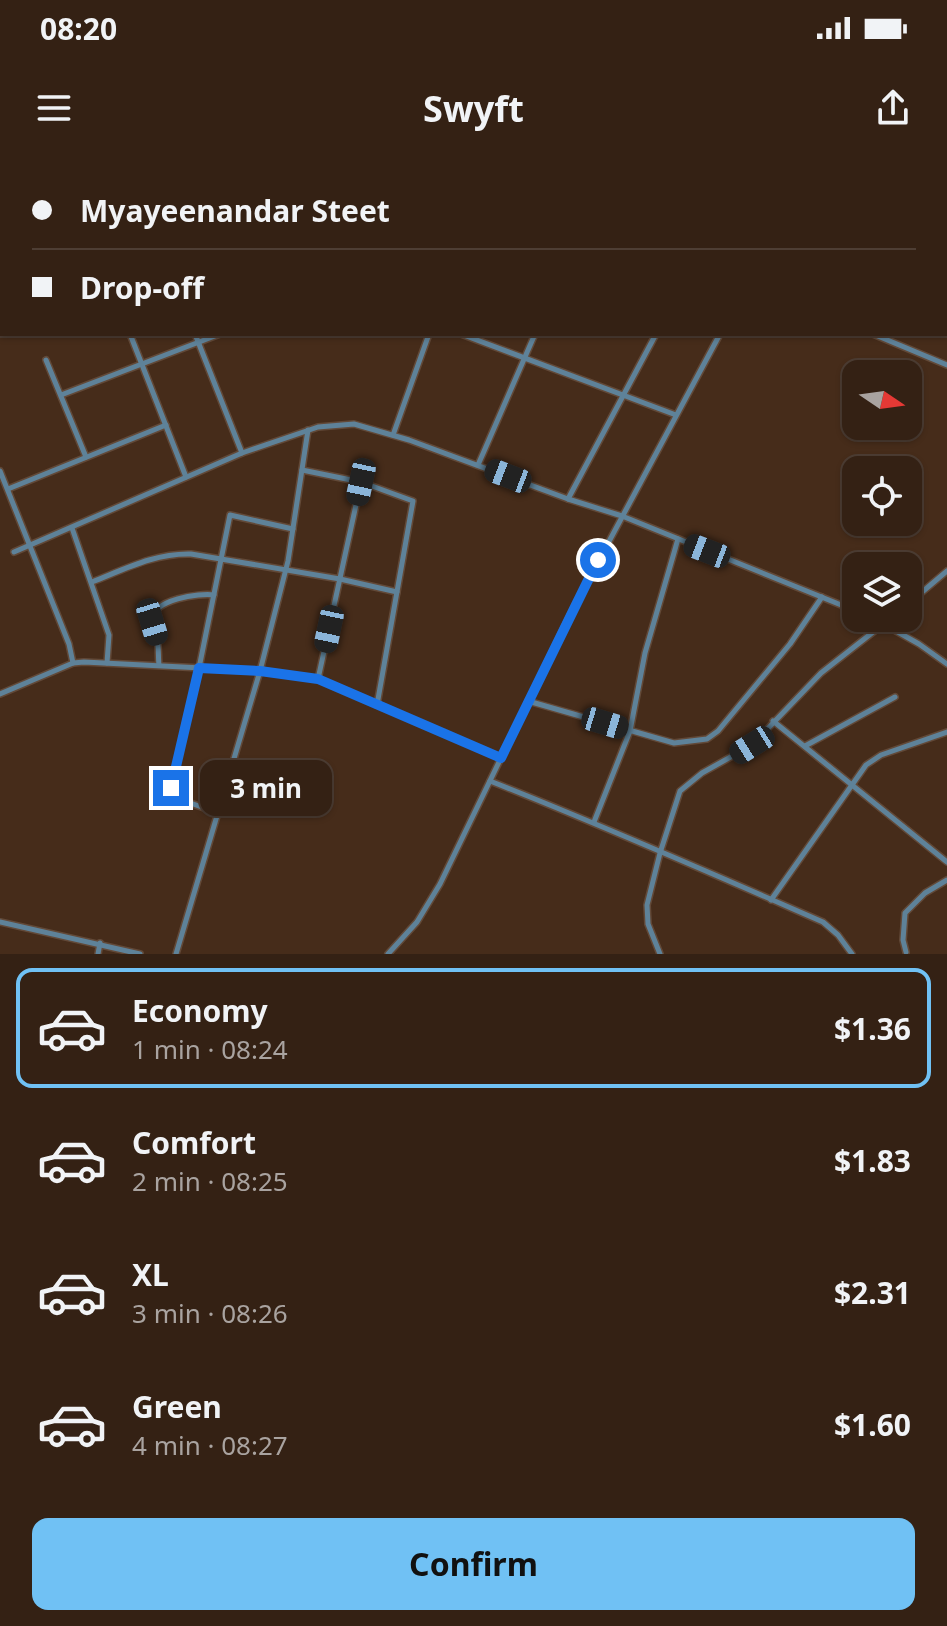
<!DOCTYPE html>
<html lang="en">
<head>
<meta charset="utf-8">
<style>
  :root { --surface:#342114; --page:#3c291d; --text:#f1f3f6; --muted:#a9a3a0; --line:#4e3e34; --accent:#70c1f4 }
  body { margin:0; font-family:"Noto Sans",sans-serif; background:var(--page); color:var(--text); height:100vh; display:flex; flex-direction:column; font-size:30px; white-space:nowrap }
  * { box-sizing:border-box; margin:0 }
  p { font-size:26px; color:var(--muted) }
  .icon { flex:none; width:44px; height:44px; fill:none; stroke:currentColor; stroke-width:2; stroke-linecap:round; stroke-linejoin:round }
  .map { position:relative; height:794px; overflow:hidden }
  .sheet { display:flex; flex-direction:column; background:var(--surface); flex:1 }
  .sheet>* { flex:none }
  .guide { position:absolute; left:0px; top:0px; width:948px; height:176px; box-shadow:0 2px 6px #0004,0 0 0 2px var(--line); display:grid; align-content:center; height:176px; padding:0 32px; background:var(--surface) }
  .needle { width:52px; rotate:103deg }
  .fabs { position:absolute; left:842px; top:200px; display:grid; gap:16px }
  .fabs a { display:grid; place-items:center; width:80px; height:80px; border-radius:16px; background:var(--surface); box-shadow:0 2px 6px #0004,0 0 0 2px var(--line); font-size:40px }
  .end { position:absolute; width:36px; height:36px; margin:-18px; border:10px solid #1a73e8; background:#fff; box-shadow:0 0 0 4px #fff }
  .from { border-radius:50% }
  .bubble { position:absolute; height:56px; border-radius:16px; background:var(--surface); box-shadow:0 2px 6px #0004,0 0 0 2px var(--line); font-size:26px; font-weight:700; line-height:56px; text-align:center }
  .car { position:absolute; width:24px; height:48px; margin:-24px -12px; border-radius:10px; box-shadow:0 0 6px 2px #0007; background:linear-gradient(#222 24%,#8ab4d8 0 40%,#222 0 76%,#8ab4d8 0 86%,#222 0) }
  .guide b { display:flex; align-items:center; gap:28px; height:76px; font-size:30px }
  .guide b+b { border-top:2px solid var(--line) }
  .guide i { width:20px; height:20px; background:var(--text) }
  ul { padding:14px 0 0; list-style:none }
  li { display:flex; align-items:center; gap:24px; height:120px; margin:0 16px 12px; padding:0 16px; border:4px solid transparent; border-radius:16px }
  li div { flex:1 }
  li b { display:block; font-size:30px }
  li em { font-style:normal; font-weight:700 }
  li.active { border-color:var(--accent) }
  li>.icon { width:72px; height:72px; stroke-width:1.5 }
  .primary-button { display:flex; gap:16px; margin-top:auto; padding:16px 32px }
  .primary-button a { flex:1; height:92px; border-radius:16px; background:var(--accent); color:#111; font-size:32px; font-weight:700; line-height:92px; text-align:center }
  .status { display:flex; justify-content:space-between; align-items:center; height:56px; padding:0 40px; background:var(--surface); direction:ltr }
  .status svg { height:22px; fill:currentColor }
  header { display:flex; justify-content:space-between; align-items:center; height:104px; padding:0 32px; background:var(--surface); font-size:36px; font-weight:700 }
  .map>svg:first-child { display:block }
</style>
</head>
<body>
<div class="status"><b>08:20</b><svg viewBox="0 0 49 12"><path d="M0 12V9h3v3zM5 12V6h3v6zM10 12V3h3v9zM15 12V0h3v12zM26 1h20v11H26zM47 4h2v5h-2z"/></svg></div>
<header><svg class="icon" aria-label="menu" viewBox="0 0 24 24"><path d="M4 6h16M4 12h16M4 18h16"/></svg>Swyft<svg class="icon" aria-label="share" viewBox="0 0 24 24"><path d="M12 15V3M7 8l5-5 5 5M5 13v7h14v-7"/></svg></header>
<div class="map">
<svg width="947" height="794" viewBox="0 0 947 794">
  <rect width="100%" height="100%" fill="#462c1a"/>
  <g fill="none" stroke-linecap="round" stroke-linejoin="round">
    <defs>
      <g id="street">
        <path d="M396,0L412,2"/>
        <path d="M645,0L649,2"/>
        <path d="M282,2L291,0"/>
        <path d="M673,2L674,0"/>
        <path d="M812,2L813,0"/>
        <path d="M130,174L186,317"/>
        <path d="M195,174L242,293"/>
        <path d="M461,174L676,255"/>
        <path d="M873,174L947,205"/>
        <path d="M46,200L86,297"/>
        <path d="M61,235L220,174"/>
        <path d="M393,275L429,174"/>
        <path d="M478,305L535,174"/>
        <path d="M302,310L361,322L413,341L377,545"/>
        <path d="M0,311L69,484L73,503"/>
        <path d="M8,329L166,265"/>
        <path d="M568,339L656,174"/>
        <path d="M72,368L109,475L107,503"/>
        <path d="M14,392L242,293L318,267L354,264L409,280L568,339L622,356L856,451"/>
        <path d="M92,422C125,409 155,393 191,394L340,419L397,432"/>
        <path d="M908,444L947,411"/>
        <path d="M873,458L919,484L947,504"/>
        <path d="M159,505C158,497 159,488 157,479C156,473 152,466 152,460C153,439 199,433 214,435"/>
        <path d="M318,519L361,322"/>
        <path d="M0,534L73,503L84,502L260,511L318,519L501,598"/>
        <path d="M528,541L674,583L707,579L718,571L790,484L822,437"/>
        <path d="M773,561L947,702"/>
        <path d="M805,586L895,537"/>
        <path d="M490,621C602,665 713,714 823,762L838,775L852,794"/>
        <path d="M218,653L174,637L171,628L199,508L230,355L293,369"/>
        <path d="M594,662L630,571L645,493L678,379"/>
        <path d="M771,740L866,605L881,595L947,572"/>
        <path d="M0,762L140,794"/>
        <path d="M906,792L903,780L905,753L925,733L947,720"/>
        <path d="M98,794L100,783"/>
        <path d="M176,794L260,511L288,401L308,270"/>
        <path d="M388,794L417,762L440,724L575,445L720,174"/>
        <path d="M660,794L648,764L647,745L660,693L680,631L702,613L752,585L821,513L891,458"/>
      </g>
    </defs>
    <!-- street casing -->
    <use href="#street" stroke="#624938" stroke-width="8"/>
    <!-- street -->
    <use href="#street" stroke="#5e8299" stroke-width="5"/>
  </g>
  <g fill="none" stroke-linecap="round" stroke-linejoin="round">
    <!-- route -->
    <path stroke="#1a73e8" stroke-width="10" d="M171,628L199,508L260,511L318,519L501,598L598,400"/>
  </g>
</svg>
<div class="fabs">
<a><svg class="needle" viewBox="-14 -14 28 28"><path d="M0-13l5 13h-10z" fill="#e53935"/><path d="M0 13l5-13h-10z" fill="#a9a3a0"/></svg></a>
<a><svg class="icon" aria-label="locate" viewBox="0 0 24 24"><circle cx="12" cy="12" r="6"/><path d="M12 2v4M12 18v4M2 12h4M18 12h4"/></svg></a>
<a><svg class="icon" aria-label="layers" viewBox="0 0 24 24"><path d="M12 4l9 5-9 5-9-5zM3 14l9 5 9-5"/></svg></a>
</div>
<i class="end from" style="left:598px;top:400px"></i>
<i class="end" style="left:171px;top:628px"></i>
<div class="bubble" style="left:200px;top:600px;width:132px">3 min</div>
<i class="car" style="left:508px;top:316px;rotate:291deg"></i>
<i class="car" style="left:361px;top:322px;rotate:192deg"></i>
<i class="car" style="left:707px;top:391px;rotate:291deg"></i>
<i class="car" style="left:152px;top:462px;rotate:163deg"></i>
<i class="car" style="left:329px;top:469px;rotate:192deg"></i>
<i class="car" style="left:605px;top:563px;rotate:107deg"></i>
<i class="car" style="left:752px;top:585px;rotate:238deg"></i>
<div class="guide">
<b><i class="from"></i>Myayeenandar Steet</b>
<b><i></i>Drop-off</b>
</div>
</div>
<section class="sheet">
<ul>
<li class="active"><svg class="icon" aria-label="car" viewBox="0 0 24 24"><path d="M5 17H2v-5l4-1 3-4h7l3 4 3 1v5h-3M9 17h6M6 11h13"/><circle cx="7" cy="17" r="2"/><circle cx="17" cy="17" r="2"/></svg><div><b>Economy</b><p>1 min · 08:24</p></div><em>$1.36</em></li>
<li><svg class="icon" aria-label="car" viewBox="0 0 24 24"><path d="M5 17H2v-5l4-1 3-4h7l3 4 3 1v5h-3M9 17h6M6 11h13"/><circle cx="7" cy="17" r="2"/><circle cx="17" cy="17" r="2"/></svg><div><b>Comfort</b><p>2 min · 08:25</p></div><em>$1.83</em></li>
<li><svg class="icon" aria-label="car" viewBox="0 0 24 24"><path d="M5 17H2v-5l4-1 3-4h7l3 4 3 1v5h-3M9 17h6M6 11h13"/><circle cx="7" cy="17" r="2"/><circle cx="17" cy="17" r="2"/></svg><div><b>XL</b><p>3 min · 08:26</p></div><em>$2.31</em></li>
<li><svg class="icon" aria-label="car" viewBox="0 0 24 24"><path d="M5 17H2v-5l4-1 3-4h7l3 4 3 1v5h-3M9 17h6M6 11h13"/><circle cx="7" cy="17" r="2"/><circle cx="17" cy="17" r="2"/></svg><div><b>Green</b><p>4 min · 08:27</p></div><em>$1.60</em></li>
</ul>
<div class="primary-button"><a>Confirm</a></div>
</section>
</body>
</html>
